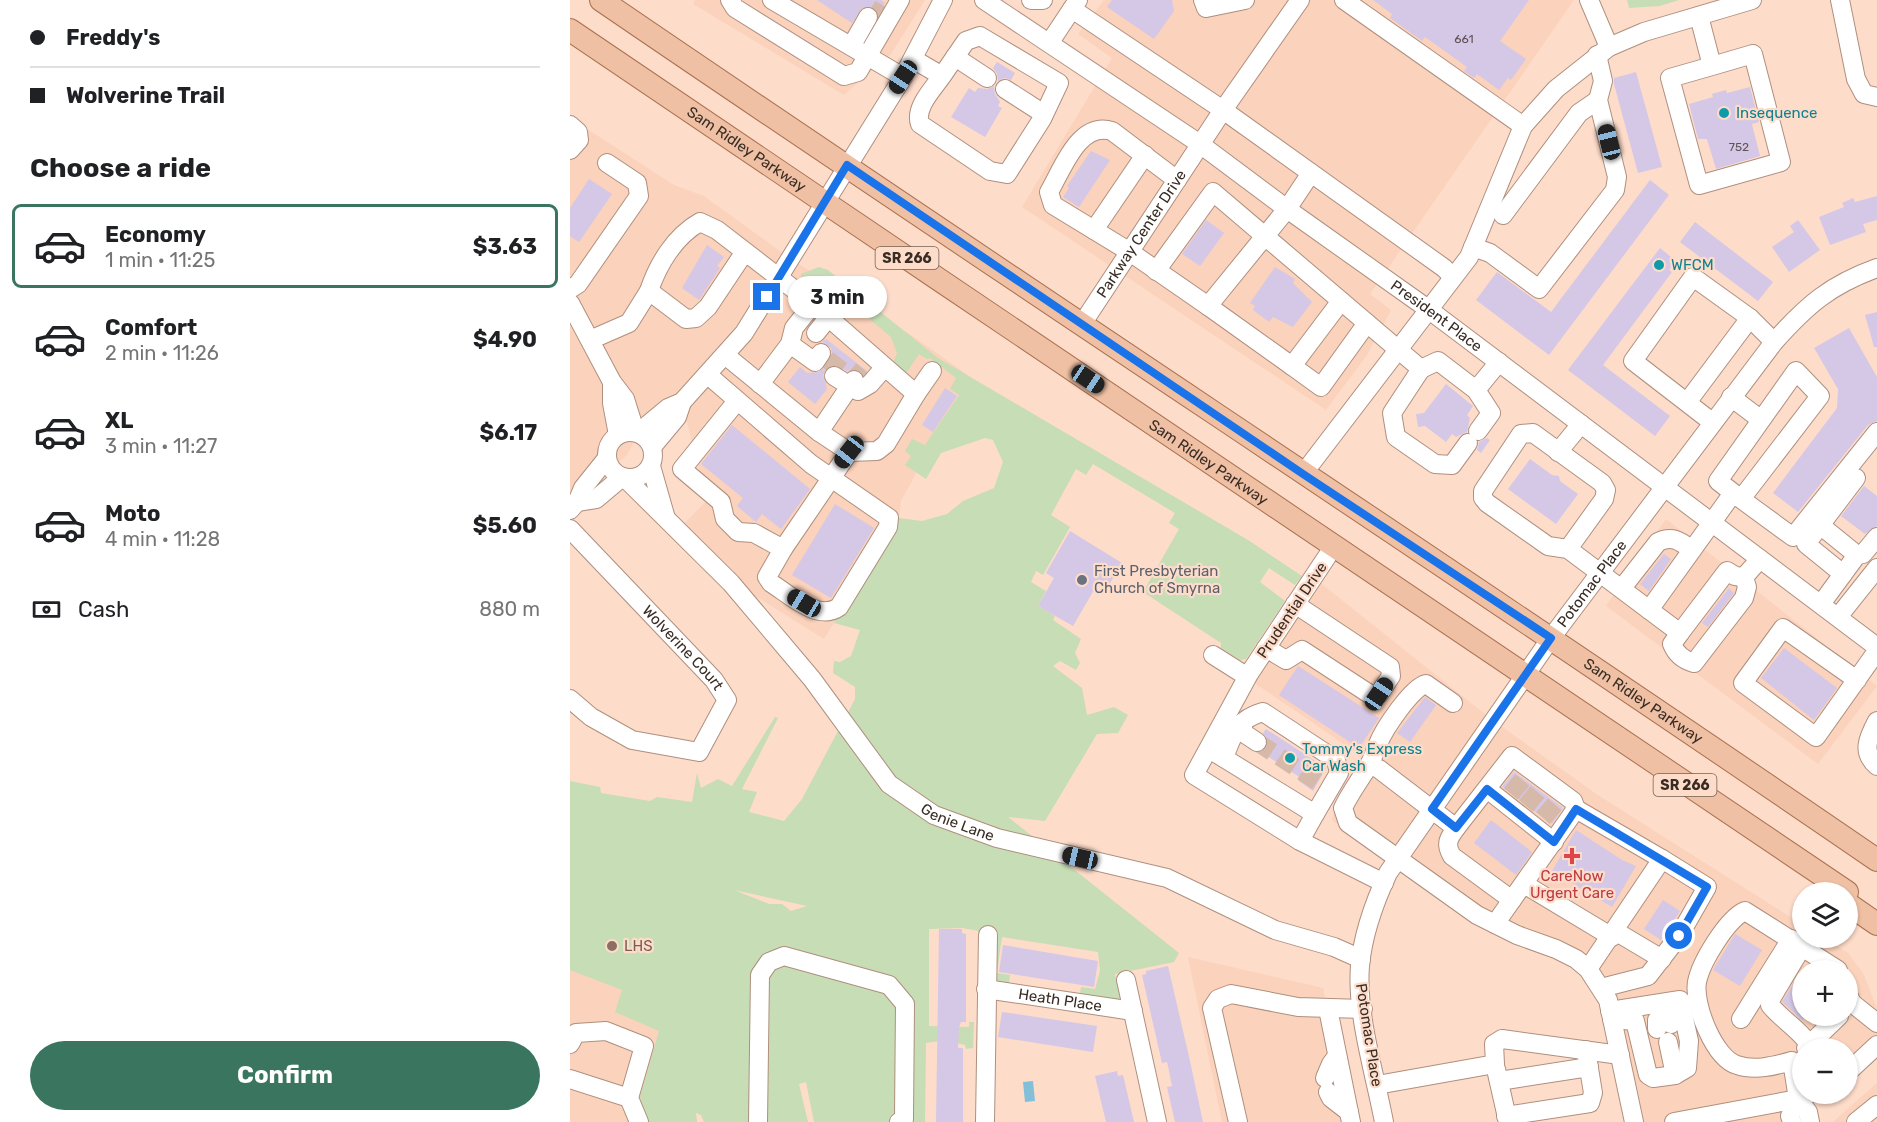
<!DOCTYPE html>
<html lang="en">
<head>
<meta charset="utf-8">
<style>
  :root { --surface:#fff; --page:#f6f6f6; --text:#202124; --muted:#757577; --line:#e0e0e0; --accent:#39755f }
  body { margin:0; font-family:Rubik,sans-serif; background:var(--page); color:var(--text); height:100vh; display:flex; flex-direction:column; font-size:22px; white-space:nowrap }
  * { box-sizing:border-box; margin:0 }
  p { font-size:20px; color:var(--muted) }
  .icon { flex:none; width:33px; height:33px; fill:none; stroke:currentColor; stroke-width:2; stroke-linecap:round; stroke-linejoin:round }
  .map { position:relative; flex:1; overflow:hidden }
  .side { display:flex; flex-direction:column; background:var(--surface); width:570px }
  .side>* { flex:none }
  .hud { display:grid; align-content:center; height:132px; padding:0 30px; background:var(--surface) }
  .fabs { position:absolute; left:1222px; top:882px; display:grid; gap:12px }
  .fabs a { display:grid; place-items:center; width:66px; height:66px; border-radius:50%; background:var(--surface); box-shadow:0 2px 4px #0004; font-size:30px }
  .end { position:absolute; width:27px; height:27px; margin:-14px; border:8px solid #1a73e8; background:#fff; box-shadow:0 0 0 3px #fff }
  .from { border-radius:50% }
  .bubble { position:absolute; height:42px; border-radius:21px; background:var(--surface); box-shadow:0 2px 4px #0004; font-size:20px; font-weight:700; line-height:42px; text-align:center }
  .car { position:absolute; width:18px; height:36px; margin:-18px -9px; border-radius:8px; box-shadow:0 0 4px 2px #0007; background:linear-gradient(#222 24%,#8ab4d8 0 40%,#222 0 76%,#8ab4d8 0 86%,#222 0) }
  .hud b { display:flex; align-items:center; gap:21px; height:57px; font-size:22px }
  .hud b+b { border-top:2px solid var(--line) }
  .hud i { width:15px; height:15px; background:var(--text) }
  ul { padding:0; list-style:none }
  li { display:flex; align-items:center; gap:18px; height:84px; margin:0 12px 9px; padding:0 18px; border:3px solid transparent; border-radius:9px }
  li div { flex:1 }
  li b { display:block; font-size:22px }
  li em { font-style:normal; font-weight:700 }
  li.on { border-color:var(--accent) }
  li>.icon { width:54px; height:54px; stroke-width:1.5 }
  h2 { padding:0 30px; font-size:27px; line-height:72px }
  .pay { display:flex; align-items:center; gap:15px; height:66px; padding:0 30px; font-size:22px }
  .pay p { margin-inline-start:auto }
  .primary-button { display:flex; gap:12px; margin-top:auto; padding:12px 30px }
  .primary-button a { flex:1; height:69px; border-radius:36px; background:var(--accent); color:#fff; font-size:24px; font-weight:700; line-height:69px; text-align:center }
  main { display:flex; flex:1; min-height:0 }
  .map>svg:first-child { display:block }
</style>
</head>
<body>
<main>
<section class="side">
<div class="hud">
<b><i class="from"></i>Freddy's</b>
<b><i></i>Wolverine Trail</b>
</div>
<h2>Choose a ride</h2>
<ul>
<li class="on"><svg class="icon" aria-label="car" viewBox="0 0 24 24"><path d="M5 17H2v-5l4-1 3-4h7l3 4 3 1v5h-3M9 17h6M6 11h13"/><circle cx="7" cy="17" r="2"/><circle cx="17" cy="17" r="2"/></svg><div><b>Economy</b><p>1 min · 11:25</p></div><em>$3.63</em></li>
<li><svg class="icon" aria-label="car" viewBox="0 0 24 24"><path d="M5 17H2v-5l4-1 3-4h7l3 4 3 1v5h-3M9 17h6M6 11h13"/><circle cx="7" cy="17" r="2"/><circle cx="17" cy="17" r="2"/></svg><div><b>Comfort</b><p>2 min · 11:26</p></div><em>$4.90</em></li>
<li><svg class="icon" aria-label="car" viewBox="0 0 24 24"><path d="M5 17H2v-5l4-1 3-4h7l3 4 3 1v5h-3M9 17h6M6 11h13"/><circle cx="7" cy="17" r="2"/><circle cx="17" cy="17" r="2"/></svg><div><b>XL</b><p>3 min · 11:27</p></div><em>$6.17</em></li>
<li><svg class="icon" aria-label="car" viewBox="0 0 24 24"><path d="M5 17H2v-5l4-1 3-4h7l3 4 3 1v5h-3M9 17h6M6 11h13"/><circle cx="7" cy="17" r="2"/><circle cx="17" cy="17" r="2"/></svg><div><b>Moto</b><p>4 min · 11:28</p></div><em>$5.60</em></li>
</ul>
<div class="pay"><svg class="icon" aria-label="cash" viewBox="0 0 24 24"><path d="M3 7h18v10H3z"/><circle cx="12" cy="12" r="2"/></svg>Cash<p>880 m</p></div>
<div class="primary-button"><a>Confirm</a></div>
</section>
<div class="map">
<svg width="1307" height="1122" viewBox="0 0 1307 1122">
  <rect width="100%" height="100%" fill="#fedcca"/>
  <!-- built -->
  <g fill="#fbd2bb" fill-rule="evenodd">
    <path d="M125,0H355L321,54L274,95L123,4Z"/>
    <path d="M534,0H1004L800,294L821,310L797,355L756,410L452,207L542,58L508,34Z"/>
    <path d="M0,118L104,185L134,196L221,259L347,339L399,376L331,501L329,518L254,639L174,589L112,526L137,500L112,403L69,432L57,455L41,469L31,473L0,510Z"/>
    <path d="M1096,519L1307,686L1248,764L1036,606Z"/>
    <path d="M743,577L921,719L1028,795L1233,925V938H1254L1278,953L1293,973L1307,1008V1045L1278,1072V1048H1233V1094L1240,1122H1064L1050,1055L1018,969L947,935L828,858L807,856L762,820L766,803L796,759L686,684L679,674ZM1233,970H1278V1016H1233Z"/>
    <path d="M0,840L65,858L122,1122H0Z"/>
    <path d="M618,957L753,988L782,1122H652Z"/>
    <path d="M1307,1083V1122H1263Z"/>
  </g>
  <!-- green -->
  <g fill="#c6ddb5" fill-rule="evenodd">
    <path d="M1057,0H1109L1090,6L1059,8Z"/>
    <path d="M249,267L258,270L368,358L678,540L732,576L725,585L699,568L690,582L715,601L676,659L670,660L651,648V643L573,592L609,529L599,523L605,513L523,464L516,475L506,469L481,515L500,527L473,575L466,571L461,582L476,591L468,606L485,616L483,620L511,639L505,653L510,663L506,670L490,661L483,666L512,688L517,715L544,707L558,715L548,733L527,734L475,821L438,817L609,953L604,962L545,974L550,998L547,1001L510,994L511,987L525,989L530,971L528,952L432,937L427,973L440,975L439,984L426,982L420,933L392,928L359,929V1026L399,1027V1022H404L403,1048L396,1049L395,1045L376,1040L356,1043L355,1122H244L236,1082L229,1084L238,1122H134L131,1115L126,1113L127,1122H75L70,1097L89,1031L45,1012L52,990L0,970V781L30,787L31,793L80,801L87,797L122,802L127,773L131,788L148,779L162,786L205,717L208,718L172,789L187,792L179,812L214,821L232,799L285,699V687L263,673L264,661L270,662L281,656L290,630L264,623L329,518L352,521L377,514L393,501L424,488L433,462L423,440L415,438L371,453L356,479L335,465L341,456L335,451L342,439L355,445L389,395L380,389L386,378L360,358L357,359L349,354L333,378L322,365L327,353L321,337L258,285L261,280L257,277L253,282L236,283L231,279V274ZM164,890L237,906L221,911L212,904H199Z"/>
  </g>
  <!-- water -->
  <path fill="#83bfd9" d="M463,1081L465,1101L455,1102L453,1082Z"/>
  <!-- building -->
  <g fill="#d5c7e6">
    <path d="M247,0H311L315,3L309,14L303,7L292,8L282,23Z"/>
    <path d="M542,0H602L604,11L584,39L537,7Z"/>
    <path d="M803,0H959L930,41L956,59L941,80L938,78L929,90L907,74L904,78L894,71L897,67L855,37L852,41L820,18L822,14Z"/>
    <path d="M427,62L445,73L441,80L435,78L428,81L427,74L423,68Z"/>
    <path d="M1066,72L1092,167L1068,173L1044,84V78Z"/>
    <path d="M424,86L425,94L430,102L428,106L432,108L415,137L381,117L399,88L405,92L408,88L417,89Z"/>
    <path d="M1180,87L1189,122L1182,124L1190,156L1146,169L1137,139H1128L1119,104L1143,97L1142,94L1156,90L1157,93Z"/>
    <path d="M521,151L540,160L509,207L493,197L499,188L497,186Z"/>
    <path d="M19,179L42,194L9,242L0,236V208Z"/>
    <path d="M1080,180L1099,195L979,355L906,300L927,272L981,312Z"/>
    <path d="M1307,196V220L1293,224L1296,232L1260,245L1249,217L1274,207L1272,203L1283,198L1285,202Z"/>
    <path d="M636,220L654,233L630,266L612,254Z"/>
    <path d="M1228,220L1250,250L1219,272L1202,247L1224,232L1220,226Z"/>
    <path d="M1125,222L1203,282L1188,301L1110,242Z"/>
    <path d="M137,245L154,257L147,266L150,268L129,300L112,288Z"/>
    <path d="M1090,248L1106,261L1099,270L1102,272L1033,365L1100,416L1085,436L998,370Z"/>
    <path d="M705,267L725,279L723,283L742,302L723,327L703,317L699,322L683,310L685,306L680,303Z"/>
    <path d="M1307,312V347H1304L1295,315Z"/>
    <path d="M1279,328L1307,377V421L1298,425L1228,512L1203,493L1267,408L1268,389L1244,348Z"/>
    <path d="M256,339L297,371L294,374L285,369L277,371L265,365L258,366L253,375L257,389L245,404L218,382L230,367L237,373L249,372L254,368L262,353L261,348L252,342Z"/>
    <path d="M876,384L903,406L897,415L900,418L897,432L886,437L882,434L876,442L855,426L848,427L846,414L854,413Z"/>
    <path d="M375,388L387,396L363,432L352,425Z"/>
    <path d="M162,425L240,489L211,529L192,514L186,522L167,506L173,498L131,464Z"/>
    <path d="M917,438L920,440L911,453L907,450L909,442Z"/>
    <path d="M960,459L982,475L989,476L990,481L1008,494L986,524L938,489Z"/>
    <path d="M1294,486L1307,496V526L1295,534L1271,516Z"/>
    <path d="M265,504L304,528L261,598L222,575Z"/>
    <path d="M500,531L552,563L537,588L528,583L503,626L468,606L484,578L476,573Z"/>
    <path d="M1094,554L1101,559L1079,591L1070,584Z"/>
    <path d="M1159,588L1164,593L1138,627L1132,623Z"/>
    <path d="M1214,648L1267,688L1244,720L1191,678Z"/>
    <path d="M728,666L809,718L789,748L709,695Z"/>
    <path d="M855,697L866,705L840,742L827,733Z"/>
    <path d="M696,729L756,768L743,791L729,781L731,778L691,752L698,743L693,733Z"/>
    <path d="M944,772L993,808L982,824L932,787Z"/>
    <path d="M921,820L962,852L946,875L904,843Z"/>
    <path d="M1006,830L1052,860L1066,866L1042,907L982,871Z"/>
    <path d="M1093,900L1110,911L1091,940L1074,929Z"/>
    <path d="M369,929H392V933L396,934V1022H391L389,1027L388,1048H393V1122H366Z"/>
    <path d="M1165,934L1192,950L1170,986L1143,970Z"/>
    <path d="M433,945L528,961L524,987L429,972Z"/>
    <path d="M598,966L620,1061L633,1122H605L597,1087L602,1086L598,1066L597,1062L592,1063L572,975L576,974V971Z"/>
    <path d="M1230,973L1233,975V1021L1212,1002Z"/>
    <path d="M432,1012L527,1026L523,1052L428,1037Z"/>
    <path d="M547,1071L548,1076L553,1075L564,1122H536L525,1076Z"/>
  </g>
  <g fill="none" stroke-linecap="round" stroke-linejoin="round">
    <!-- minor-tunnel -->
    <g stroke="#d7b9a9" stroke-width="18" stroke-dasharray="18 9" stroke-linecap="butt">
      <path d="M304,21L315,2"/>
      <path d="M259,372L273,354"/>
      <path d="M284,380L293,369"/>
      <path d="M687,742L748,782"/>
      <path d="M941,794L954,778"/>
      <path d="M956,806L969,790"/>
      <path d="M973,818L987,802"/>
    </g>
    <defs>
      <g id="minor">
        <path d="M160,0L165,8L274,76L288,72L330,0"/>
        <path d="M202,0L333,77"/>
        <path id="s1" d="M414,0L630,144L717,209L858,309L1307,647"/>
        <path d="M461,0H473"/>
        <path d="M633,0L636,8L675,0"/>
        <path d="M774,0L953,126"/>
        <path d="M1019,0L1039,47"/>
        <path d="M1270,0L1286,79L1294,94L1307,97"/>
        <path d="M502,9L653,110L730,0"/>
        <path d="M1129,16L1142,66L1100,78L1129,185L1211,162L1183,54L1142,66"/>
        <path d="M480,42L508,0"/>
        <path d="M282,45L298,17"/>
        <path d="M385,57L417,78"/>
        <path d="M343,59L372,76L396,41L410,36L489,83L472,119L437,174L420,171L350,124C344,108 363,89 372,76"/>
        <path d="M435,89L474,114"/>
        <path d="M0,125L8,132L9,140L0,150"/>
        <path d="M607,180L542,131C509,121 493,168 479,192L483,205L560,252L638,306L717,209L741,173"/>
        <path d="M933,215L1009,113L1028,100"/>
        <path d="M524,230L575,155"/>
        <path d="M903,247L920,253L969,289L1045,190L1047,177L1028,100L1033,81L1027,55"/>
        <path d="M586,271L643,192L851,369L868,361L906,390L929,362"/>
        <path d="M0,289L8,284L69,196L67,183L37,163"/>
        <path d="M0,303L42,382L55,399L65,431"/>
        <path d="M638,306L722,366L771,301"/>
        <path id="s2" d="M512,324L653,110L874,268L883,277"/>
        <path d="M246,333L258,318"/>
        <path d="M20,340L59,323L79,291"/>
        <path d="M220,344L245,362L251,353"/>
        <path d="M155,355L249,432L279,452L307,451L316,444L346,394L243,304L147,230L130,222C105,236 88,264 79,291L116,319L126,318L138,307L174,253"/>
        <path d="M722,366L751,387L797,323"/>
        <path d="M851,369L822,413L826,437L865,464L882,465L898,443"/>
        <path d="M138,375L241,464L319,518L318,527L269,607C248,622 220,595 201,583L197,577L213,549L184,533L168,532L155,519L151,502L112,469L167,401"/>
        <path d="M264,376L288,391L300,384L314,368"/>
        <path d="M42,382V403L48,435"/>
        <path d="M190,384L220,344L224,328L243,304"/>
        <path d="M906,390L921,413L908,431"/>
        <path d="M346,394L362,371"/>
        <path d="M1161,397L1190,419"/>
        <path d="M1118,401L1180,318"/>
        <path d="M1142,422L1063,361L1123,277L1180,318L1204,342"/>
        <circle cx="60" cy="455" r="23"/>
        <path d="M69,432L98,408L112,402L174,333L333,77L373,0"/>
        <path d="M249,432L284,380"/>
        <path d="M82,447L107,417L112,402"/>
        <path d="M988,452L1011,424"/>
        <path d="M81,466L95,515"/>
        <path d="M733,474L899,257L953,126L986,89L1039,47L1074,32L1182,0"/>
        <path id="s3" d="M56,479L161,583L242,679L319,784L364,815L427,838L597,878L705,930L764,947L791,959"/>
        <path d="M1171,499L1250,396L1226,371L1148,481L1171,499L1223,537L1307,432"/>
        <path d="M7,502L26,499L51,478"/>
        <path d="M0,510L7,502L13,488L37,458"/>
        <path d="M1250,525L1287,555L1251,604"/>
        <path id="s4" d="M0,529L144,680L157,700L129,752L62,740L21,717L0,699"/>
        <path d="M764,546L679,674L624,775L730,841L814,883"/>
        <path d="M213,549L279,452"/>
        <path d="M998,549L1034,499L1036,490L1032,483L963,433L951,434L913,491V498L917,503L978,546L998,549L1110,633L1157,571L1165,576L1174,577L1190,559"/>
        <path d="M1287,555L1293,554L1307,537"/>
        <path d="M1273,574L1236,544L1286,478"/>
        <path d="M1052,588L1088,542C1102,535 1110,541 1121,549"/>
        <path d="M1079,610L1163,493"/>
        <path d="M1268,617L1307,568"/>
        <path d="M1110,633L1102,644C1106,654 1113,660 1124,663L1174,598L1177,587L1174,577"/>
        <path d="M696,648L716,660L732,650L801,695L809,694L821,676L820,667L725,604"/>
        <path d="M643,655L673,674H679"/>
        <path d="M1287,680L1213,628L1173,683L1246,737L1307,651"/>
        <path d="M883,703L856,684C842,687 814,729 808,744C805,751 803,758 799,765C790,780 780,793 773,808L778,823L907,915L947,935L986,949L1006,959L1018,969L1038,1000L1064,1122"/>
        <path d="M1307,721C1298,738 1291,752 1307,766"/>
        <path d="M671,724L675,734L687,742"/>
        <path d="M644,752L745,814L730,841"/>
        <path d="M654,758C663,734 667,719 693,712L766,760L769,773L745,814"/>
        <path d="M799,765L809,769L886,828L942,756L1003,801L1006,809L925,924"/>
        <path d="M917,789L984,842"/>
        <path d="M1006,809L1092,859"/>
        <path d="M886,828C878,839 875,844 882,856L942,900"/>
        <path d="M954,884L1042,937"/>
        <path d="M1045,931L1092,959"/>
        <path d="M1232,947L1201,999L1200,1005C1213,1021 1227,1027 1240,1045"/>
        <path d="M1018,969L1092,859L1137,887L1109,936L1078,976L1031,988"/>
        <path d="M556,980L587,1122"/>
        <path id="s5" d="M416,989L563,1011"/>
        <path d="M1278,994L1282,1003L1307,1023"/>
        <path d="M758,1009L781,1122"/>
        <path d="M1040,1011L1110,1000L1119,1041L1117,1068L1105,1075L1083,1078L1078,1075L1065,1021L1042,1019"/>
        <path d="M1171,1019L1221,939"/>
        <path d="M1087,1029V1020L1093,1013L1100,1017L1101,1024"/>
        <path d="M1098,1042L1105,1075"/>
        <path d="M0,1044L6,1033L36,1031L74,1046L59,1098L69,1122"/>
        <path d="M1236,1048L1269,1016"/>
        <path d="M926,1069L938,1122"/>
        <path d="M1278,1072L1307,1045"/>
        <path d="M755,1078L761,1064L767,1056"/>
        <path d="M0,1079L59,1098"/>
        <path d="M929,1081L1019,1067"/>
        <path d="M807,1085L925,1064L924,1044L932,1039L1050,1055"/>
        <path d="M758,1092L761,1098L779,1112"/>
        <path d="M936,1116L1020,1103L1023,1093L1016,1050"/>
        <path d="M188,1122L190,975L199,962L214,956L319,985L335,1004L334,1119L329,1122"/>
        <path d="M415,1122L418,935"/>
        <path d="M668,1122L642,1008L648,999L661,994L728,1007L793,1009"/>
        <path id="s6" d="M814,1122C805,1074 786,1014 790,966C793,933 804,903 818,873L981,638L1204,342C1237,305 1260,285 1307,268"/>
        <path d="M1104,1122L1228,1099L1237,1095"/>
        <path d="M1222,1122L1220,1116L1228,1099"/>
        <path d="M1240,1122L1238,1112L1228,1099L1222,1061C1204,1066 1185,1071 1167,1065C1144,1058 1123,1004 1127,982C1131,962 1157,919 1175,911L1268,970"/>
        <path d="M1286,1122L1307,1105"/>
      </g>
      <g id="major">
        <path id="s7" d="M31,0C454,289 884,570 1307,860"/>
        <path id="s8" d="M0,30C426,317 850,608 1277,892"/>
        <path d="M1278,904L1307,924"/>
      </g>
    </defs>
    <!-- minor casing -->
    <use href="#minor" stroke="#af8f7e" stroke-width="20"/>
    <!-- major casing -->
    <use href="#major" stroke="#a8714f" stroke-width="24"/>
    <!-- minor -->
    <use href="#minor" stroke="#fff" stroke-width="18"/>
    <!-- major -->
    <use href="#major" stroke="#efc0a3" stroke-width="22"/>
  </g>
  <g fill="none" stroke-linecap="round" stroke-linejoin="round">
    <!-- route -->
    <path stroke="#1a73e8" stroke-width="8" d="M197,297L277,165L733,474L981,638L862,809L886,828L917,789L984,842L1006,809L1137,887L1109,936"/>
  </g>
  <!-- markers -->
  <g fill="#0f9aa8" stroke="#fedcca" stroke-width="2">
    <circle cx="1154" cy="113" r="6"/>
    <circle cx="1089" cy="265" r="6"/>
    <circle cx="720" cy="758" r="6"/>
  </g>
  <circle fill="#6b7280" stroke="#fedcca" stroke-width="2" cx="512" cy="580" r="6"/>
  <path fill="#e0444e" stroke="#fedcca" stroke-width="2" d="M999 847h6v6h6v6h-6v6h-6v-6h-6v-6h6z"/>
  <circle fill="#8d6e63" stroke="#fedcca" stroke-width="2" cx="42" cy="946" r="6"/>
  <g text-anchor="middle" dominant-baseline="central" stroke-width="4.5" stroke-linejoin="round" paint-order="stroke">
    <!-- number labels -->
    <g font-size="12" fill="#605355">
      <text x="894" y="39">661</text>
      <text x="1169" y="147">752</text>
    </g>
    <!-- shield labels -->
    <g fill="#fedcca" stroke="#746156" stroke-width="1.5">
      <rect x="305.5" y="247" width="63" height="22" rx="4.5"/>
      <rect x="1083.5" y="774" width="63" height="22" rx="4.5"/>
    </g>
    <g font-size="14" font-weight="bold" fill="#392c25">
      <text x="337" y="258">SR 266</text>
      <text x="1115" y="785">SR 266</text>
    </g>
    <!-- culture labels -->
    <g font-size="15" fill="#0d838f" stroke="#fedcca" text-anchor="start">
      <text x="1166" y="113">Insequence</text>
      <text x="1101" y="265">WFCM</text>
      <text x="732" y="749">Tommy's Express<tspan x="732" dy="17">Car Wash</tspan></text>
    </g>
    <!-- street labels -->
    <g font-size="15" fill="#392c25" stroke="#fedcca">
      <text stroke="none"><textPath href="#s8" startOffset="213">Sam Ridley Parkway</textPath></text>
      <text stroke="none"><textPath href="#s2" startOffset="108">Parkway Center Drive</textPath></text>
      <text stroke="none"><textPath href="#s1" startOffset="552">President Place</textPath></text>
      <text stroke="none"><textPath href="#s8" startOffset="771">Sam Ridley Parkway</textPath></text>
      <text stroke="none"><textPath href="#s6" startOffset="610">Potomac Place</textPath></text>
      <text transform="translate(722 610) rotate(-56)">Prudential Drive</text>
      <text stroke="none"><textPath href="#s4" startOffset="164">Wolverine Court</textPath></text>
      <text stroke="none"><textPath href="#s7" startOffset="1256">Sam Ridley Parkway</textPath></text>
      <text stroke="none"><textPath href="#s3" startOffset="483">Genie Lane</textPath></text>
      <text stroke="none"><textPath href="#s5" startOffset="75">Heath Place</textPath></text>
      <text transform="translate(799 1035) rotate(81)">Potomac Place</text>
    </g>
    <!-- worship labels -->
    <g font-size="15" fill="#5b616d" stroke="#fedcca" text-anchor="start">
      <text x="524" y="571">First Presbyterian<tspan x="524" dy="17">Church of Smyrna</tspan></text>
    </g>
    <!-- health labels -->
    <g font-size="15" fill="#be3a42" stroke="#fedcca">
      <text x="1002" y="876">CareNow<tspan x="1002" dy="17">Urgent Care</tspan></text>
    </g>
    <!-- education labels -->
    <g font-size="15" fill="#785e54" stroke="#fedcca" text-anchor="start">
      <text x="54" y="946">LHS</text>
    </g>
  </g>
</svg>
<div class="fabs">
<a><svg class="icon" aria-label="layers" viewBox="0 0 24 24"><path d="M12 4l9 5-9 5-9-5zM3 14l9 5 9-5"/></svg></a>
<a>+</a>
<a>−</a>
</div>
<i class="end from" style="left:1109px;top:936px"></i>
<i class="end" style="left:197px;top:297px"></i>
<div class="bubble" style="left:218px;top:276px;width:99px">3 min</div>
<i class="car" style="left:333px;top:77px;rotate:213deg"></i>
<i class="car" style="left:1039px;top:142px;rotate:346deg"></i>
<i class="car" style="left:518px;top:379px;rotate:124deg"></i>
<i class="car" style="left:279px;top:452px;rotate:218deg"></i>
<i class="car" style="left:234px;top:603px;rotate:301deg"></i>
<i class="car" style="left:809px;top:694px;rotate:34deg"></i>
<i class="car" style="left:510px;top:858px;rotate:283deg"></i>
</div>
</main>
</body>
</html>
